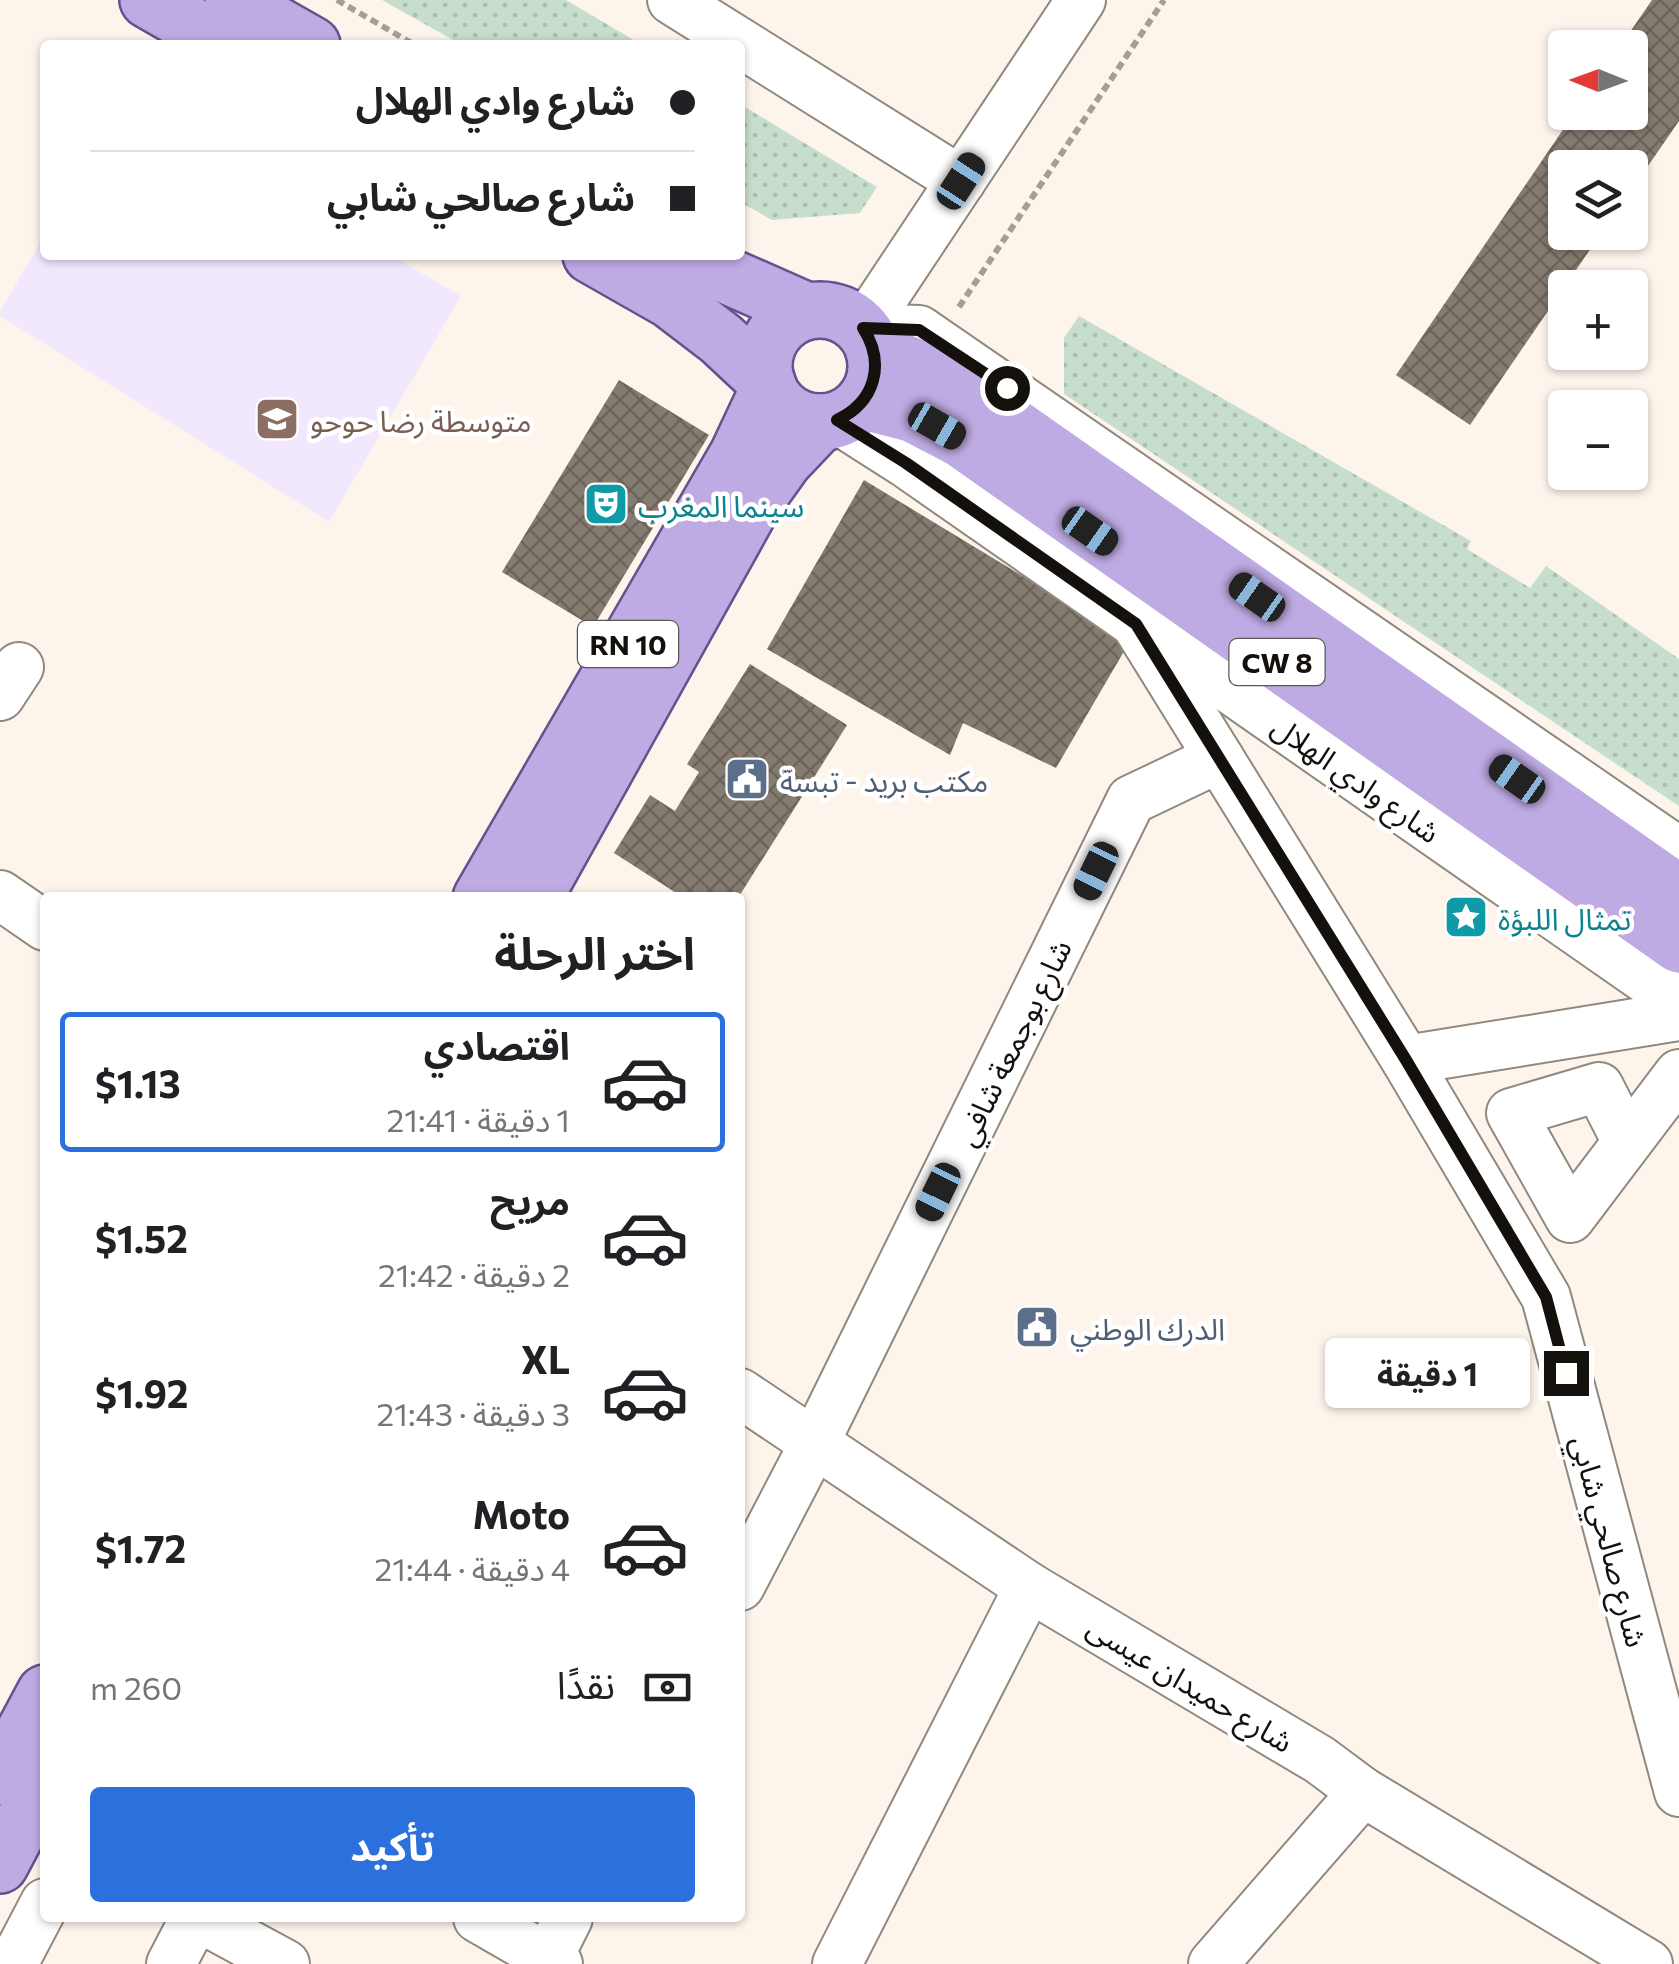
<!DOCTYPE html>
<html lang="ar">
<head>
<meta charset="utf-8">
<style>
  :root { --surface:#fff; --page:#f6f6f6; --text:#202124; --muted:#757577; --line:#e0e0e0; --accent:#2b70dd }
  body { margin:0; font-family:Commissioner,"Noto Sans Arabic",sans-serif; background:var(--page); color:var(--text); direction:rtl; height:100vh; display:flex; flex-direction:column; font-size:38px; white-space:nowrap }
  * { box-sizing:border-box; margin:0 }
  p { font-size:32px; color:var(--muted) }
  .icon { flex:none; width:55px; height:55px; fill:none; stroke:currentColor; stroke-width:2; stroke-linecap:round; stroke-linejoin:round }
  .map { position:relative; flex:1; overflow:hidden; direction:ltr }
  .drawer { position:absolute; left:40px; top:892px; width:705px; height:1030px; display:flex; flex-direction:column; background:var(--surface); border-radius:10px; box-shadow:0 2px 8px #0004; direction:rtl }
  .drawer>* { flex:none }
  .banner { position:absolute; left:40px; top:40px; width:705px; height:220px; border-radius:10px; box-shadow:0 2px 8px #0004; direction:rtl; display:grid; align-content:center; height:220px; padding:0 50px; background:var(--surface) }
  .needle { width:65px; rotate:271deg }
  .fabs { position:absolute; left:1548px; top:30px; display:grid; gap:20px }
  .fabs a { display:grid; place-items:center; width:100px; height:100px; border-radius:10px; background:var(--surface); box-shadow:0 2px 8px #0004; font-size:50px }
  .end { position:absolute; width:45px; height:45px; margin:-22px; border:12px solid #14100c; background:#fff; box-shadow:0 0 0 5px #fff }
  .from { border-radius:50% }
  .bubble { position:absolute; height:70px; border-radius:10px; background:var(--surface); box-shadow:0 2px 8px #0004; font-size:32px; font-weight:700; line-height:70px; text-align:center; direction:rtl }
  .car { position:absolute; width:30px; height:60px; margin:-30px -15px; border-radius:12px; box-shadow:0 0 8px 2px #0007; background:linear-gradient(#222 24%,#8ab4d8 0 40%,#222 0 76%,#8ab4d8 0 86%,#222 0) }
  .banner b { display:flex; align-items:center; gap:35px; height:95px; font-size:38px }
  .banner b+b { border-top:2px solid var(--line) }
  .banner i { width:25px; height:25px; background:var(--text) }
  ul { padding:0; list-style:none }
  li { display:flex; align-items:center; gap:30px; height:140px; margin:0 20px 15px; padding:0 30px; border:5px solid transparent; border-radius:10px }
  li div { flex:1 }
  li b { display:block; font-size:38px }
  li em { font-style:normal; font-weight:700 }
  li.current { border-color:var(--accent) }
  li>.icon { width:90px; height:90px; stroke-width:1.5 }
  h2 { padding:0 50px; font-size:45px; line-height:120px }
  .pay { display:flex; align-items:center; gap:25px; height:110px; padding:0 50px; font-size:38px }
  .pay p { margin-inline-start:auto }
  .primary-button { display:flex; gap:20px; margin-top:auto; padding:20px 50px }
  .primary-button a { flex:1; height:115px; border-radius:10px; background:var(--accent); color:#fff; font-size:40px; font-weight:700; line-height:115px; text-align:center }
  .map>svg:first-child { display:block }
</style>
</head>
<body>
<div class="map">
<svg width="1679" height="1964" viewBox="0 0 1679 1964">
  <defs>
    <pattern id="garden-dots" width="8" height="8" patternUnits="userSpaceOnUse" patternTransform="scale(2.5)"><rect width="8" height="8" fill="#c8decd"/><path d="M2 2h.1M6 6h.1" fill="none" stroke="#abbdaf" stroke-width="1.8" stroke-linecap="round"/></pattern>
    <pattern id="building-cross-hatch" width="8" height="8" patternUnits="userSpaceOnUse" patternTransform="scale(2.5)"><rect width="8" height="8" fill="#857c71"/><path d="M0 0l8 8M0 8l8-8" fill="none" stroke="#6c645b"/></pattern>
  </defs>
  <rect width="100%" height="100%" fill="#fdf5ec"/>
  <!-- education -->
  <path fill="#f2e8fd" d="M45,235V255H391L461,296L329,522L0,316V311Z"/>
  <!-- garden -->
  <g fill="url(#garden-dots)">
    <path d="M382,0H566L642,45H462Z"/>
    <path d="M740,104L877,187L860,213L772,220L740,202Z"/>
    <path d="M1079,316L1471,541L1467,549L1530,588L1546,566L1679,659V806L1064,394V338Z"/>
  </g>
  <!-- building -->
  <g fill="url(#building-cross-hatch)">
    <path d="M1652,0H1679V121L1630,192V168H1565V232H1602L1470,425L1396,375L1575,112H1630V48H1619Z"/>
    <path d="M619,380L709,435L593,627L502,572Z"/>
    <path d="M864,480L1130,641L1056,768L963,723L950,755L767,649Z"/>
    <path d="M750,664L847,725L738,898H684L614,853L650,795L675,811L699,772L687,764Z"/>
  </g>
  <g fill="none" stroke-linecap="round" stroke-linejoin="round">
    <defs>
      <g id="minor">
        <path d="M672,0L961,181"/>
        <path d="M863,328L919,330L1679,852"/>
        <path d="M863,328L1081,0"/>
        <path d="M837,419L906,463L1679,1002"/>
        <path d="M1136,624L1406,1060L1546,1297L1679,1792"/>
        <path d="M0,696L19,667"/>
        <path d="M0,895L45,926"/>
        <path d="M1406,1060L1679,1016"/>
        <path d="M1627,1142L1599,1087L1511,1113L1570,1218L1679,1074"/>
        <path d="M740,1393L1029,1587L1320,1760L1363,1792L1648,1964"/>
        <path d="M740,1586L815,1442L1131,800L1219,758"/>
        <path d="M200,1918L285,1964"/>
        <path d="M478,1918L558,1964"/>
        <path d="M548,1958L568,1918"/>
        <path d="M13,1964L45,1903"/>
        <path d="M171,1964L195,1918"/>
        <path d="M837,1964L1029,1587"/>
        <path d="M1213,1964L1363,1792"/>
      </g>
      <g id="major">
        <path d="M148,0L226,45"/>
        <path d="M233,0L312,45"/>
        <path d="M591,255L670,300L721,339L767,382"/>
        <path d="M680,255L807,311"/>
        <circle cx="820" cy="366" r="56"/>
        <path d="M874,351L925,370L965,392L1679,893"/>
        <path d="M864,402L914,415L960,439L1679,945"/>
        <path d="M481,898L738,454L769,388"/>
        <path d="M534,898L752,506L784,461L821,422"/>
        <path d="M0,1777L45,1693"/>
        <path d="M0,1865L45,1780"/>
      </g>
    </defs>
    <!-- minor casing -->
    <use href="#minor" stroke="#91887e" stroke-width="52"/>
    <!-- major casing -->
    <use href="#major" stroke="#67508c" stroke-width="60"/>
    <!-- path -->
    <g stroke="#a59e97" stroke-width="6" stroke-dasharray="8 5" stroke-linecap="butt">
      <path d="M337,0L415,45"/>
      <path d="M959,307L1164,0"/>
    </g>
    <!-- minor -->
    <use href="#minor" stroke="#fff" stroke-width="48"/>
    <!-- major -->
    <use href="#major" stroke="#beabe3" stroke-width="55"/>
  </g>
  <g fill="none" stroke-linecap="round" stroke-linejoin="round">
    <!-- route -->
    <path stroke="#14100c" stroke-width="12" d="M1007,388L919,330L863,328C886,364 875,402 837,420L906,463L1136,624L1406,1060L1546,1297L1566,1373"/>
  </g>
  <!-- icons -->
  <defs>
    <symbol id="school-square" viewBox="-11 -11 22 22"><rect x="-9" y="-9" width="18" height="18" rx="4" fill="#8d6e63" stroke="#fff"/><path d="M0-5L7-2L0 1L-7-2ZM-4 1L0 2.5L4 1V4Q0 6-4 4Z" fill="#fff"/></symbol>
    <symbol id="theatre-square" viewBox="-11 -11 22 22"><rect x="-9" y="-9" width="18" height="18" rx="4" fill="#0f9aa8" stroke="#fff"/><path d="M-5-5.5Q0-4 5-5.5V0Q5 5 0 6Q-5 5-5 0ZM-3.3-2.5H-1v1.5H-3.3ZM1-2.5H3.3v1.5H1ZM-2.8 1Q0 5.5 2.8 1Z" fill="#fff"/></symbol>
    <symbol id="civic-square" viewBox="-11 -11 22 22"><rect x="-9" y="-9" width="18" height="18" rx="4" fill="#5c6f8a" stroke="#fff"/><path d="M-.6-6.5H3V-4.5H.6V-3L4-1V1h2V6H-6V1h2V-1L-.6-3ZM-1.2 2.5V6h2.4V2.5Z" fill="#fff"/></symbol>
    <symbol id="sight-square" viewBox="-11 -11 22 22"><rect x="-9" y="-9" width="18" height="18" rx="4" fill="#0f9aa8" stroke="#fff"/><path d="M0-6L1.8-2.2L6-1.7L2.9 1.2L3.7 5.4L0 3.3L-3.7 5.4L-2.9 1.2L-6-1.7L-1.8-2.2Z" fill="#fff"/></symbol>
  </defs>
  <g fill-rule="evenodd">
    <use href="#school-square" x="252" y="394" width="50" height="50"/>
    <use href="#theatre-square" x="581" y="479" width="50" height="50"/>
    <use href="#civic-square" x="722" y="754" width="50" height="50"/>
    <use href="#sight-square" x="1441" y="892" width="50" height="50"/>
    <use href="#civic-square" x="1012" y="1302" width="50" height="50"/>
  </g>
  <g text-anchor="middle" dominant-baseline="central" stroke-width="9" stroke-linejoin="round" paint-order="stroke">
    <!-- shield labels -->
    <g fill="#fff" stroke="#5a5855" stroke-width="2.5">
      <rect x="578" y="621" width="100" height="46" rx="8"/>
      <rect x="1229.5" y="639" width="95" height="46" rx="8"/>
    </g>
    <g font-size="28" font-weight="bold" fill="#14100c">
      <text x="628" y="644">RN 10</text>
      <text x="1277" y="662">CW 8</text>
    </g>
    <!-- education labels -->
    <g font-size="30" fill="#785e54" stroke="#fff" text-anchor="start">
      <text x="310" y="419">متوسطة رضا حوحو</text>
    </g>
    <!-- culture labels -->
    <g font-size="30" fill="#0d838f" stroke="#fff" text-anchor="start">
      <text x="638" y="504">سينما المغرب</text>
      <text x="1498" y="917">تمثال اللبؤة</text>
    </g>
    <!-- street labels -->
    <g font-size="30" fill="#14100c" stroke="#fff">
      <text transform="translate(1357 778) rotate(35)">شارع وادي الهلال</text>
      <text transform="translate(1012 1042) rotate(-64)">شارع بوجمعة شافي</text>
      <text transform="translate(1611 1541) rotate(75)">شارع صالحي شابي</text>
      <text transform="translate(1191 1683) rotate(31)">شارع حميدان عيسى</text>
    </g>
    <!-- service labels -->
    <g font-size="30" fill="#4e5e75" stroke="#fff" text-anchor="start">
      <text x="780" y="779">مكتب بريد - تبسة</text>
      <text x="1070" y="1327">الدرك الوطني</text>
    </g>
  </g>
</svg>
<div class="fabs">
<a><svg class="needle" viewBox="-14 -14 28 28"><path d="M0-13l5 13h-10z" fill="#e53935"/><path d="M0 13l5-13h-10z" fill="#757577"/></svg></a>
<a><svg class="icon" aria-label="layers" viewBox="0 0 24 24"><path d="M12 4l9 5-9 5-9-5zM3 14l9 5 9-5"/></svg></a>
<a>+</a>
<a>−</a>
</div>
<i class="end from" style="left:1007px;top:388px"></i>
<i class="end" style="left:1566px;top:1373px"></i>
<div class="bubble" style="left:1325px;top:1338px;width:205px">1 دقيقة</div>
<i class="car" style="left:961px;top:181px;rotate:33deg"></i>
<i class="car" style="left:937px;top:426px;rotate:120deg"></i>
<i class="car" style="left:1090px;top:531px;rotate:125deg"></i>
<i class="car" style="left:1257px;top:597px;rotate:305deg"></i>
<i class="car" style="left:1517px;top:779px;rotate:305deg"></i>
<i class="car" style="left:1096px;top:871px;rotate:206deg"></i>
<i class="car" style="left:938px;top:1192px;rotate:206deg"></i>
<div class="banner">
<b><i class="from"></i>شارع وادي الهلال</b>
<b><i></i>شارع صالحي شابي</b>
</div>
<section class="drawer">
<h2>اختر الرحلة</h2>
<ul>
<li class="current"><svg class="icon" aria-label="car" viewBox="0 0 24 24"><path d="M5 17H2v-5l4-1 3-4h7l3 4 3 1v5h-3M9 17h6M6 11h13"/><circle cx="7" cy="17" r="2"/><circle cx="17" cy="17" r="2"/></svg><div><b>اقتصادي</b><p>1 دقيقة · 21:41</p></div><em>$1.13</em></li>
<li><svg class="icon" aria-label="car" viewBox="0 0 24 24"><path d="M5 17H2v-5l4-1 3-4h7l3 4 3 1v5h-3M9 17h6M6 11h13"/><circle cx="7" cy="17" r="2"/><circle cx="17" cy="17" r="2"/></svg><div><b>مريح</b><p>2 دقيقة · 21:42</p></div><em>$1.52</em></li>
<li><svg class="icon" aria-label="car" viewBox="0 0 24 24"><path d="M5 17H2v-5l4-1 3-4h7l3 4 3 1v5h-3M9 17h6M6 11h13"/><circle cx="7" cy="17" r="2"/><circle cx="17" cy="17" r="2"/></svg><div><b>XL</b><p>3 دقيقة · 21:43</p></div><em>$1.92</em></li>
<li><svg class="icon" aria-label="car" viewBox="0 0 24 24"><path d="M5 17H2v-5l4-1 3-4h7l3 4 3 1v5h-3M9 17h6M6 11h13"/><circle cx="7" cy="17" r="2"/><circle cx="17" cy="17" r="2"/></svg><div><b>Moto</b><p>4 دقيقة · 21:44</p></div><em>$1.72</em></li>
</ul>
<div class="pay"><svg class="icon" aria-label="cash" viewBox="0 0 24 24"><path d="M3 7h18v10H3z"/><circle cx="12" cy="12" r="2"/></svg>نقدًا<p>260 m</p></div>
<div class="primary-button"><a>تأكيد</a></div>
</section>
</div>
</body>
</html>
